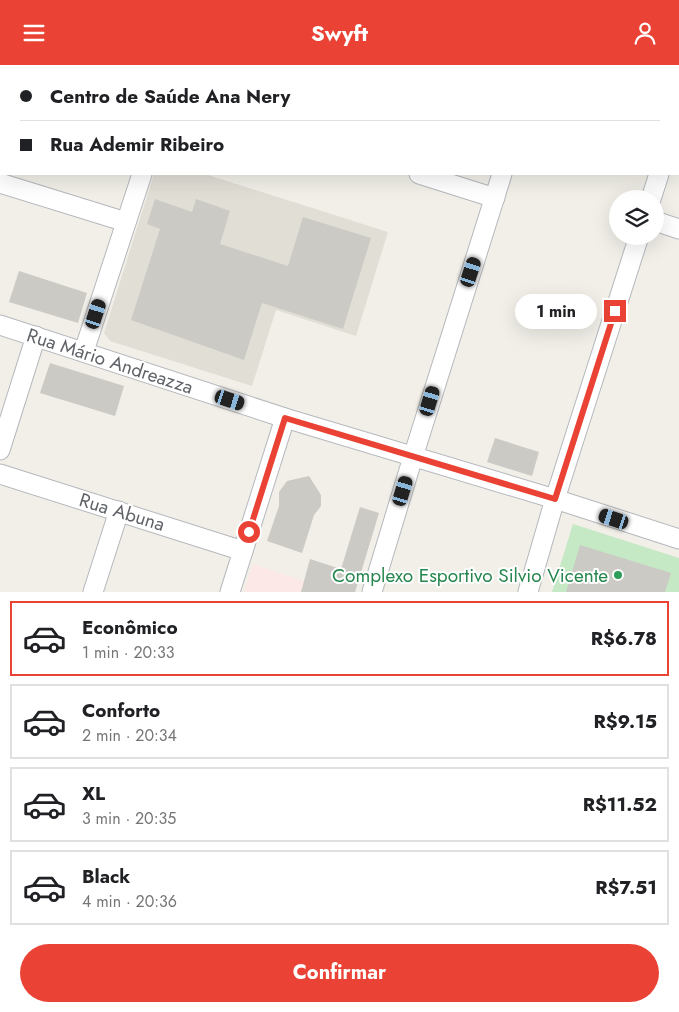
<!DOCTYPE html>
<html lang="pt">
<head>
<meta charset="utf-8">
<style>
  :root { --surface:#fff; --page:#f2f2f2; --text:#202124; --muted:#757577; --line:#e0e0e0; --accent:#ea4335 }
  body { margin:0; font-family:Jost,sans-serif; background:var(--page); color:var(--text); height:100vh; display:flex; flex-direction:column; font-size:19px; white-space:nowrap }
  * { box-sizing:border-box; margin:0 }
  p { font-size:16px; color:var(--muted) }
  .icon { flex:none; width:28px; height:28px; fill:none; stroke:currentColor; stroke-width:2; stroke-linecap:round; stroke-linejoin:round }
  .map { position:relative; height:527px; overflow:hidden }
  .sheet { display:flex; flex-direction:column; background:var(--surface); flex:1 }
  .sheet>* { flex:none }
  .hud { position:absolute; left:0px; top:0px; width:680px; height:110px; box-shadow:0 5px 20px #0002; display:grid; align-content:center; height:110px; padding:0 20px; background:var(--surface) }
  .controls { position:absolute; left:609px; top:125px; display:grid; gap:10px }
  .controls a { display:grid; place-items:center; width:55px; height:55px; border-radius:50%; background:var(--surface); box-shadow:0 5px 20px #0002; font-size:25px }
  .end { position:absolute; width:22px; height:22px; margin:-11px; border:6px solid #ea4335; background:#fff; box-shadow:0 0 0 2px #fff }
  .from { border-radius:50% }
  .bubble { position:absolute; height:35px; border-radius:18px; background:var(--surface); box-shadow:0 5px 20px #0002; font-size:16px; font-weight:700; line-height:35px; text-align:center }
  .car { position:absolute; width:15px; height:30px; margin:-15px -8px; border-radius:6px; box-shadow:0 0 4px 1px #0007; background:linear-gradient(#222 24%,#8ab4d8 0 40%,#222 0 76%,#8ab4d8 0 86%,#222 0) }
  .hud b { display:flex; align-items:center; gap:18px; height:48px; font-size:19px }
  .hud b+b { border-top:1px solid var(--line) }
  .hud i { width:12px; height:12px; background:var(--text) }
  ul { padding:9px 0 0; list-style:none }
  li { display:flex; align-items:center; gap:15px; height:75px; margin:0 10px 8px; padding:0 10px; border:2px solid var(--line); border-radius:0px }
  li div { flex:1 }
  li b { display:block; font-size:19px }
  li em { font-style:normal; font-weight:700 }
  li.selected { border-color:var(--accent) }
  li>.icon { width:45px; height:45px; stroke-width:1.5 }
  .cta { display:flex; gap:10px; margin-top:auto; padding:10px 20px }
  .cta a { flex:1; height:58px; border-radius:30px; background:var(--accent); color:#fff; font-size:20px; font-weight:700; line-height:58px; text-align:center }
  header { display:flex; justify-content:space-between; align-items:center; height:65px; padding:0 20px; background:var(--accent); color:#fff; font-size:22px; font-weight:700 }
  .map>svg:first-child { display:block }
</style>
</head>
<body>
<header><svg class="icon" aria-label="menu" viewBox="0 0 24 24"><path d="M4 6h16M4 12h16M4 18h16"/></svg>Swyft<svg class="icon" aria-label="person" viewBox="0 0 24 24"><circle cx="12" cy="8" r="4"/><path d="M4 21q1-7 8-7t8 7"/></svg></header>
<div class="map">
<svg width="679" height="527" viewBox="0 0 679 527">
  <rect width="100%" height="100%" fill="#f1efe8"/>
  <!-- education -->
  <path fill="#e1ded6" d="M154,109H205L388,167L356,271L276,245L252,321L110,276L104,268Z"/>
  <!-- medical -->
  <path fill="#fce8e6" d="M253,499L337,527H244Z"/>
  <!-- green -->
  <path fill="#c5e8c5" d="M573,459L679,493V527H552Z"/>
  <!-- building -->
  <g fill="#cccac5">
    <path d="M155,134L192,147L196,134L230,146L220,179L288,201L303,152L371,173L343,264L262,238L244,295L131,255L160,164L147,159Z"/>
    <path d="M19,206L87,228L78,258L9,237Z"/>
    <path d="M50,298L124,321L115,351L40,328Z"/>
    <path d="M495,373L539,387L532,411L487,397Z"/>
    <path d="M309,411L321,430V441L314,450L302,488L267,476L279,441V427L287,416Z"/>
    <path d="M360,442L379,448L355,527H301L310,494L341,504Z"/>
    <path d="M580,480L671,508L665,527H566Z"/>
  </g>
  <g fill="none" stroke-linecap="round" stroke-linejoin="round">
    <defs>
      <g id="minor">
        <path d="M81,0L85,1"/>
        <path d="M522,0L526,1"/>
        <path d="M123,1L124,0"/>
        <path d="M679,46V45"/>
        <path d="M419,109L495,133"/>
        <path d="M0,118L126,157"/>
        <path d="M651,134L659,109"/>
        <path d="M655,156L679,164"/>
        <path d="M0,260L285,353L555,434L679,474"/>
        <path d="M84,286L142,109"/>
        <path d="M0,385L36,271"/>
        <path d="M0,409L243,486"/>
        <path d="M93,527L119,446"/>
        <path d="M230,527L285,353"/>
        <path d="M372,527L413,392L502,109"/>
        <path d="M528,527L555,434L639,171"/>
      </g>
    </defs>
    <!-- minor casing -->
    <use href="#minor" stroke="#b5b8bc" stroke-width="21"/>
    <!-- minor -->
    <use href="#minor" stroke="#fff" stroke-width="19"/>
  </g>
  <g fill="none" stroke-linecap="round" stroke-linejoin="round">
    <!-- route -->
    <path stroke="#ea4335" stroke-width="6" d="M249,467L285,353L555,434L615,246"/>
  </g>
  <!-- markers -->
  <circle fill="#2e9e5b" stroke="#fff" stroke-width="2" cx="618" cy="510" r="5"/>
  <g text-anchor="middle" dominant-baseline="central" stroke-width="4" stroke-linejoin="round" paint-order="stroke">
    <!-- street labels -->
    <g font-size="19" fill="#5f6368" stroke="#fff">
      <text transform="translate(110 296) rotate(18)">Rua Mário Andreazza</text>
      <text transform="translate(122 447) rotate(17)">Rua Abuna</text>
    </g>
    <!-- leisure labels -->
    <g font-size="19" fill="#27864d" stroke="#fff" text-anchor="end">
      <text x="608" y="510">Complexo Esportivo Silvio Vicente</text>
    </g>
  </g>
</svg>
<div class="controls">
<a><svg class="icon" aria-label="layers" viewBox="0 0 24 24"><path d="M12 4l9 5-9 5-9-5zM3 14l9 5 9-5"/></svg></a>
</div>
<i class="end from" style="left:249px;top:467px"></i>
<i class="end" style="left:615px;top:246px"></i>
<div class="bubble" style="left:515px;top:229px;width:82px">1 min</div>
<i class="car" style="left:471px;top:207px;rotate:18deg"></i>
<i class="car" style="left:96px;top:249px;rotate:18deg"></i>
<i class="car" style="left:230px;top:335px;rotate:108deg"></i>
<i class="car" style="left:430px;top:336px;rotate:17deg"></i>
<i class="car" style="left:403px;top:426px;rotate:17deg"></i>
<i class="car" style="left:614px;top:454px;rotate:288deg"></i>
<div class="hud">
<b><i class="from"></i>Centro de Saúde Ana Nery</b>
<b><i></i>Rua Ademir Ribeiro</b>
</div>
</div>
<section class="sheet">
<ul>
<li class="selected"><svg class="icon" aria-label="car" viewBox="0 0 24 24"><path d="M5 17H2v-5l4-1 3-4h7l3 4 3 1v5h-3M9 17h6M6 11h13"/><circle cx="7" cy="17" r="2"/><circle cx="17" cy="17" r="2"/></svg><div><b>Econômico</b><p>1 min · 20:33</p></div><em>R$6.78</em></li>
<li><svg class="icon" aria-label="car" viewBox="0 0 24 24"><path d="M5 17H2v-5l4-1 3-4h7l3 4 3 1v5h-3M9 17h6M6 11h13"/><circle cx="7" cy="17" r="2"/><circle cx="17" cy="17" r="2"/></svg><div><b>Conforto</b><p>2 min · 20:34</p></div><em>R$9.15</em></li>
<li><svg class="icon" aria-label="car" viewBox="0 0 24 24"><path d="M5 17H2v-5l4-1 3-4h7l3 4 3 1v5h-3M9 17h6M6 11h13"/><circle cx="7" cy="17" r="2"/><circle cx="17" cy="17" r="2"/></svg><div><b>XL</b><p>3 min · 20:35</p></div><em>R$11.52</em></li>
<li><svg class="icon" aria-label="car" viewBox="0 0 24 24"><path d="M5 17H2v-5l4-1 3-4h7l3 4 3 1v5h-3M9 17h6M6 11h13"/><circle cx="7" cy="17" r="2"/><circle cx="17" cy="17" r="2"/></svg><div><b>Black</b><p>4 min · 20:36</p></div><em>R$7.51</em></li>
</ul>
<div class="cta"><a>Confirmar</a></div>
</section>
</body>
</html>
